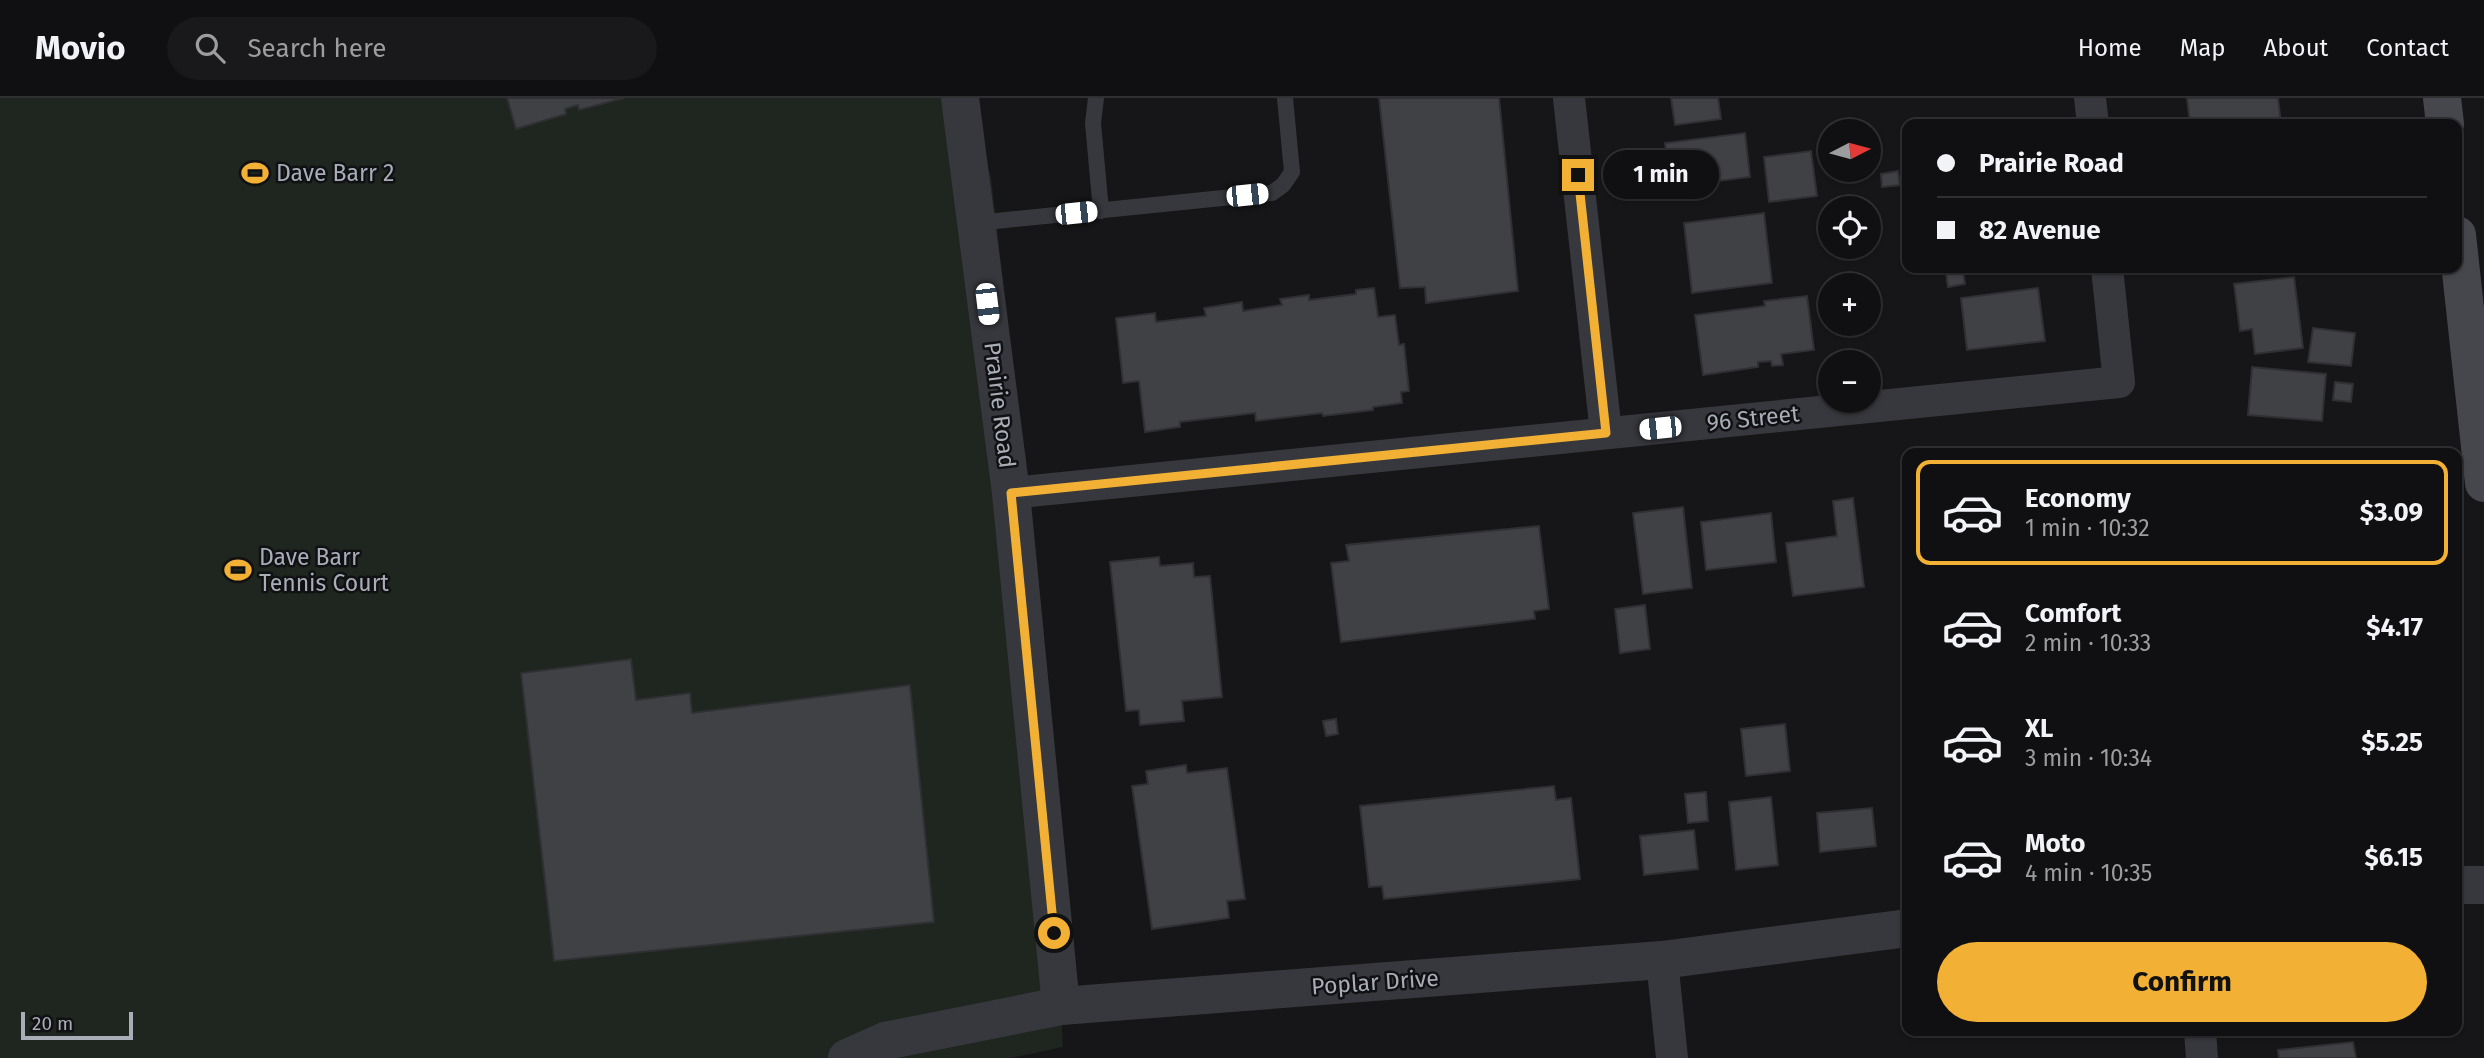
<!DOCTYPE html>
<html lang="en">
<head>
<meta charset="utf-8">
<style>
  :root { --surface:#101012; --page:#19191b; --text:#f1f3f6; --muted:#9c9d9f; --line:#303032; --accent:#f2b134 }
  body { margin:0; font-family:"Fira Sans",sans-serif; background:var(--page); color:var(--text); height:100vh; display:flex; flex-direction:column; font-size:26px; white-space:nowrap }
  * { box-sizing:border-box; margin:0 }
  p { font-size:23px; color:var(--muted) }
  .icon { flex:none; width:38px; height:38px; fill:none; stroke:currentColor; stroke-width:2; stroke-linecap:round; stroke-linejoin:round }
  .map { position:relative; flex:1; overflow:hidden }
  .panel { position:absolute; left:1902px; top:350px; width:560px; height:588px; display:flex; flex-direction:column; background:var(--surface); border-radius:14px; box-shadow:0 2px 5px #0004,0 0 0 2px var(--line) }
  .panel>* { flex:none }
  .hud { position:absolute; left:1902px; top:21px; width:560px; height:154px; border-radius:14px; box-shadow:0 2px 5px #0004,0 0 0 2px var(--line); display:grid; align-content:center; height:154px; padding:0 35px; background:var(--surface) }
  .needle { width:46px; rotate:84deg }
  .fabs { position:absolute; left:1818px; top:21px; display:grid; gap:14px }
  .fabs a { display:grid; place-items:center; width:63px; height:63px; border-radius:50%; background:var(--surface); box-shadow:0 2px 5px #0004,0 0 0 2px var(--line); font-size:35px }
  .scale { position:absolute; left:21px; bottom:18px; width:112px; box-sizing:border-box; padding-left:7px; border:4px solid #a8adb8; border-top:0; font-size:19px; line-height:24px; white-space:nowrap; color:#a8adb8; -webkit-text-stroke:5px #111113; paint-order:stroke }
  .end { position:absolute; width:32px; height:32px; margin:-16px; border:9px solid #f2b134; background:#111; box-shadow:0 0 0 4px #111 }
  .from { border-radius:50% }
  .bubble { position:absolute; height:49px; border-radius:24px; background:var(--surface); box-shadow:0 2px 5px #0004,0 0 0 2px var(--line); font-size:23px; font-weight:700; line-height:49px; text-align:center }
  .car { position:absolute; width:21px; height:42px; margin:-21px -10px; border-radius:9px; box-shadow:0 0 5px 2px #0007; background:linear-gradient(#fff 24%,#345 0 40%,#fff 0 76%,#345 0 86%,#fff 0) }
  .hud b { display:flex; align-items:center; gap:24px; height:66px; font-size:26px }
  .hud b+b { border-top:2px solid var(--line) }
  .hud i { width:18px; height:18px; background:var(--text) }
  ul { padding:12px 0 0; list-style:none }
  li { display:flex; align-items:center; gap:21px; height:105px; margin:0 14px 10px; padding:0 21px; border:4px solid transparent; border-radius:14px }
  li div { flex:1 }
  li b { display:block; font-size:26px }
  li em { font-style:normal; font-weight:700 }
  li.active { border-color:var(--accent) }
  li>.icon { width:63px; height:63px; stroke-width:1.5 }
  .action { display:flex; gap:14px; margin-top:auto; padding:14px 35px }
  .action a { flex:1; height:80px; border-radius:42px; background:var(--accent); color:#111; font-size:28px; font-weight:700; line-height:80px; text-align:center }
  header { display:flex; align-items:center; gap:42px; box-sizing:border-box; height:98px; padding:0 35px; background:var(--surface); border-bottom:2px solid var(--line) }
  header strong { font-size:33px }
  nav { display:flex; gap:38px; margin-inline-start:auto; font-size:24px }
  .search { width:490px; height:63px; background:var(--page); display:flex; align-items:center; gap:18px; box-sizing:border-box; padding:0 24px; border-radius:38px; color:var(--muted); font-size:26px }
  .map>svg:first-child { display:block }
</style>
</head>
<body>
<header>
<strong>Movio</strong>
<div class="search"><svg class="icon" aria-label="search" viewBox="0 0 24 24"><circle cx="10" cy="10" r="6"/><path d="M15 15l6 6"/></svg>Search here</div>
<nav><a>Home</a><a>Map</a><a>About</a><a>Contact</a></nav>
</header>
<div class="map">
<svg width="2484" height="960" viewBox="0 0 2484 960">
  <rect width="100%" height="100%" fill="#161618"/>
  <!-- green -->
  <path fill="#1e261f" d="M0,0H963L991,79L1029,413L1063,949L1011,960H0Z"/>
  <!-- building -->
  <g fill="#404145" stroke="#303034" stroke-width="2">
    <path d="M507,0H624L579,12L578,7L565,11L566,16L516,31Z"/>
    <path d="M1379,0H1499L1518,193L1426,205L1425,189L1400,190Z"/>
    <path d="M1671,0H1718L1721,21L1675,27Z"/>
    <path d="M2187,0H2278L2281,26H2190Z"/>
    <path d="M1745,35L1750,79L1671,89L1665,45Z"/>
    <path d="M1811,53L1817,98L1769,104L1764,59Z"/>
    <path d="M1898,73L1900,87L1882,89L1881,76Z"/>
    <path d="M1764,115L1772,185L1692,195L1684,125Z"/>
    <path d="M1963,173L1965,186L1948,189L1946,175Z"/>
    <path d="M2294,179L2303,250L2255,256L2252,231L2240,233L2234,186Z"/>
    <path d="M1374,190L1378,219L1395,217L1399,247L1404,246L1409,293L1401,294L1402,305L1373,309V312L1323,318L1322,315L1256,323L1255,315L1180,324V329L1145,334L1139,283L1123,285L1116,220L1155,215L1156,224L1206,218L1204,210L1242,204L1243,213L1282,207L1280,201L1309,197V202L1356,196V192Z"/>
    <path d="M2038,190L2045,243L1967,252L1961,200Z"/>
    <path d="M1807,198L1814,252L1781,256L1783,267L1772,268L1771,263L1758,264V269L1703,277L1695,217L1765,208L1764,203Z"/>
    <path d="M2313,230L2355,235L2351,268L2308,264Z"/>
    <path d="M2252,269L2326,276L2322,323L2248,317Z"/>
    <path d="M2335,284L2353,286L2351,304L2333,302Z"/>
    <path d="M1853,400L1864,489L1793,498L1786,445L1837,438L1833,403Z"/>
    <path d="M1683,409L1692,490L1643,496L1633,415Z"/>
    <path d="M1771,415L1776,464L1706,472L1701,424Z"/>
    <path d="M1539,428L1549,511L1534,513L1535,521L1341,544L1331,465L1349,463L1346,447Z"/>
    <path d="M1159,459L1160,468L1193,465L1194,479L1210,478L1222,599L1182,603L1184,623L1140,627L1139,612L1126,613L1110,464Z"/>
    <path d="M1645,507L1650,551L1620,555L1615,511Z"/>
    <path d="M631,561L636,602L690,595L692,615L910,587L934,824L554,863L521,575Z"/>
    <path d="M1336,621L1338,636L1326,638L1323,623Z"/>
    <path d="M1785,626L1790,673L1746,678L1741,631Z"/>
    <path d="M1186,667L1187,675L1227,670L1245,801L1227,803L1229,820L1152,831L1132,688L1148,686L1146,673Z"/>
    <path d="M1554,688L1556,702L1571,700L1580,781L1384,801L1382,788L1369,789L1360,708Z"/>
    <path d="M1706,694L1708,723L1688,725L1685,696Z"/>
    <path d="M1771,699L1778,767L1736,772L1729,704Z"/>
    <path d="M1872,710L1876,748L1820,754L1817,715Z"/>
    <path d="M1694,732L1698,771L1644,777L1640,738Z"/>
    <path d="M2353,944L2356,960H2279L2278,952Z"/>
  </g>
  <g fill="none" stroke-linecap="round" stroke-linejoin="round">
    <!-- service -->
    <g stroke="#37383d" stroke-width="16">
      <path d="M1096,0L1093,25L1101,113"/>
      <path d="M977,125L1272,95L1283,87L1292,74L1285,0"/>
    </g>
    <!-- minor -->
    <g stroke="#37383d" stroke-width="32">
      <path d="M1569,0L1606,335"/>
      <path d="M2090,0L2093,26"/>
      <path d="M1011,395L2119,284L2107,170"/>
      <path d="M1662,862L1672,960"/>
      <path d="M2200,933L2202,960"/>
    </g>
    <!-- tertiary -->
    <g stroke="#37383d" stroke-width="38">
      <path d="M960,0L1011,395L1061,908"/>
      <path d="M2457,787H2484"/>
      <path d="M847,960L885,943L1061,908L1662,862L1908,830"/>
    </g>
    <!-- secondary -->
    <g stroke="#45474d" stroke-width="38">
      <path d="M2442,0L2445,26"/>
      <path d="M2457,137L2484,385"/>
    </g>
  </g>
  <g fill="none" stroke-linecap="round" stroke-linejoin="round">
    <!-- route -->
    <path stroke="#f2b134" stroke-width="9" d="M1054,835L1011,395L1606,335L1578,77"/>
  </g>
  <!-- icons -->
  <defs>
    <symbol id="stadium-bare" viewBox="-9 -9 18 18"><path d="M0-5a6.5 5 0 1 0 0 10a6.5 5 0 1 0 0-10ZM-3.5-1.8h7v3.6h-7Z" fill="#f2b134" stroke="#111113" stroke-width="2.5" paint-order="stroke"/></symbol>
  </defs>
  <g fill-rule="evenodd">
    <use href="#stadium-bare" x="236" y="56" width="38" height="38"/>
    <use href="#stadium-bare" x="219" y="453" width="38" height="38"/>
  </g>
  <g text-anchor="middle" dominant-baseline="central" stroke-width="5" stroke-linejoin="round" paint-order="stroke">
    <!-- poi labels -->
    <g font-size="23" fill="#a8adb8" stroke="#111113" text-anchor="start">
      <text x="276" y="75">Dave Barr 2</text>
      <text x="259" y="459">Dave Barr<tspan x="259" dy="26">Tennis Court</tspan></text>
    </g>
    <!-- street labels -->
    <g font-size="23" fill="#a8adb8" stroke="#111113">
      <text transform="translate(1000 307) rotate(83)">Prairie Road</text>
      <text transform="translate(1753 320) rotate(-6)">96 Street</text>
      <text transform="translate(1375 884) rotate(-4)">Poplar Drive</text>
    </g>
  </g>
</svg>
<div class="fabs">
<a><svg class="needle" viewBox="-14 -14 28 28"><path d="M0-13l5 13h-10z" fill="#e53935"/><path d="M0 13l5-13h-10z" fill="#9c9d9f"/></svg></a>
<a><svg class="icon" aria-label="locate" viewBox="0 0 24 24"><circle cx="12" cy="12" r="6"/><path d="M12 2v4M12 18v4M2 12h4M18 12h4"/></svg></a>
<a>+</a>
<a>−</a>
</div>
<div class="scale">20 m</div>
<i class="end from" style="left:1054px;top:835px"></i>
<i class="end" style="left:1578px;top:77px"></i>
<div class="bubble" style="left:1603px;top:52px;width:116px">1 min</div>
<i class="car" style="left:1247px;top:97px;rotate:84deg"></i>
<i class="car" style="left:1076px;top:115px;rotate:84deg"></i>
<i class="car" style="left:987px;top:206px;rotate:173deg"></i>
<i class="car" style="left:1660px;top:330px;rotate:264deg"></i>
<div class="hud">
<b><i class="from"></i>Prairie Road</b>
<b><i></i>82 Avenue</b>
</div>
<section class="panel">
<ul>
<li class="active"><svg class="icon" aria-label="car" viewBox="0 0 24 24"><path d="M5 17H2v-5l4-1 3-4h7l3 4 3 1v5h-3M9 17h6M6 11h13"/><circle cx="7" cy="17" r="2"/><circle cx="17" cy="17" r="2"/></svg><div><b>Economy</b><p>1 min · 10:32</p></div><em>$3.09</em></li>
<li><svg class="icon" aria-label="car" viewBox="0 0 24 24"><path d="M5 17H2v-5l4-1 3-4h7l3 4 3 1v5h-3M9 17h6M6 11h13"/><circle cx="7" cy="17" r="2"/><circle cx="17" cy="17" r="2"/></svg><div><b>Comfort</b><p>2 min · 10:33</p></div><em>$4.17</em></li>
<li><svg class="icon" aria-label="car" viewBox="0 0 24 24"><path d="M5 17H2v-5l4-1 3-4h7l3 4 3 1v5h-3M9 17h6M6 11h13"/><circle cx="7" cy="17" r="2"/><circle cx="17" cy="17" r="2"/></svg><div><b>XL</b><p>3 min · 10:34</p></div><em>$5.25</em></li>
<li><svg class="icon" aria-label="car" viewBox="0 0 24 24"><path d="M5 17H2v-5l4-1 3-4h7l3 4 3 1v5h-3M9 17h6M6 11h13"/><circle cx="7" cy="17" r="2"/><circle cx="17" cy="17" r="2"/></svg><div><b>Moto</b><p>4 min · 10:35</p></div><em>$6.15</em></li>
</ul>
<div class="action"><a>Confirm</a></div>
</section>
</div>
</body>
</html>
